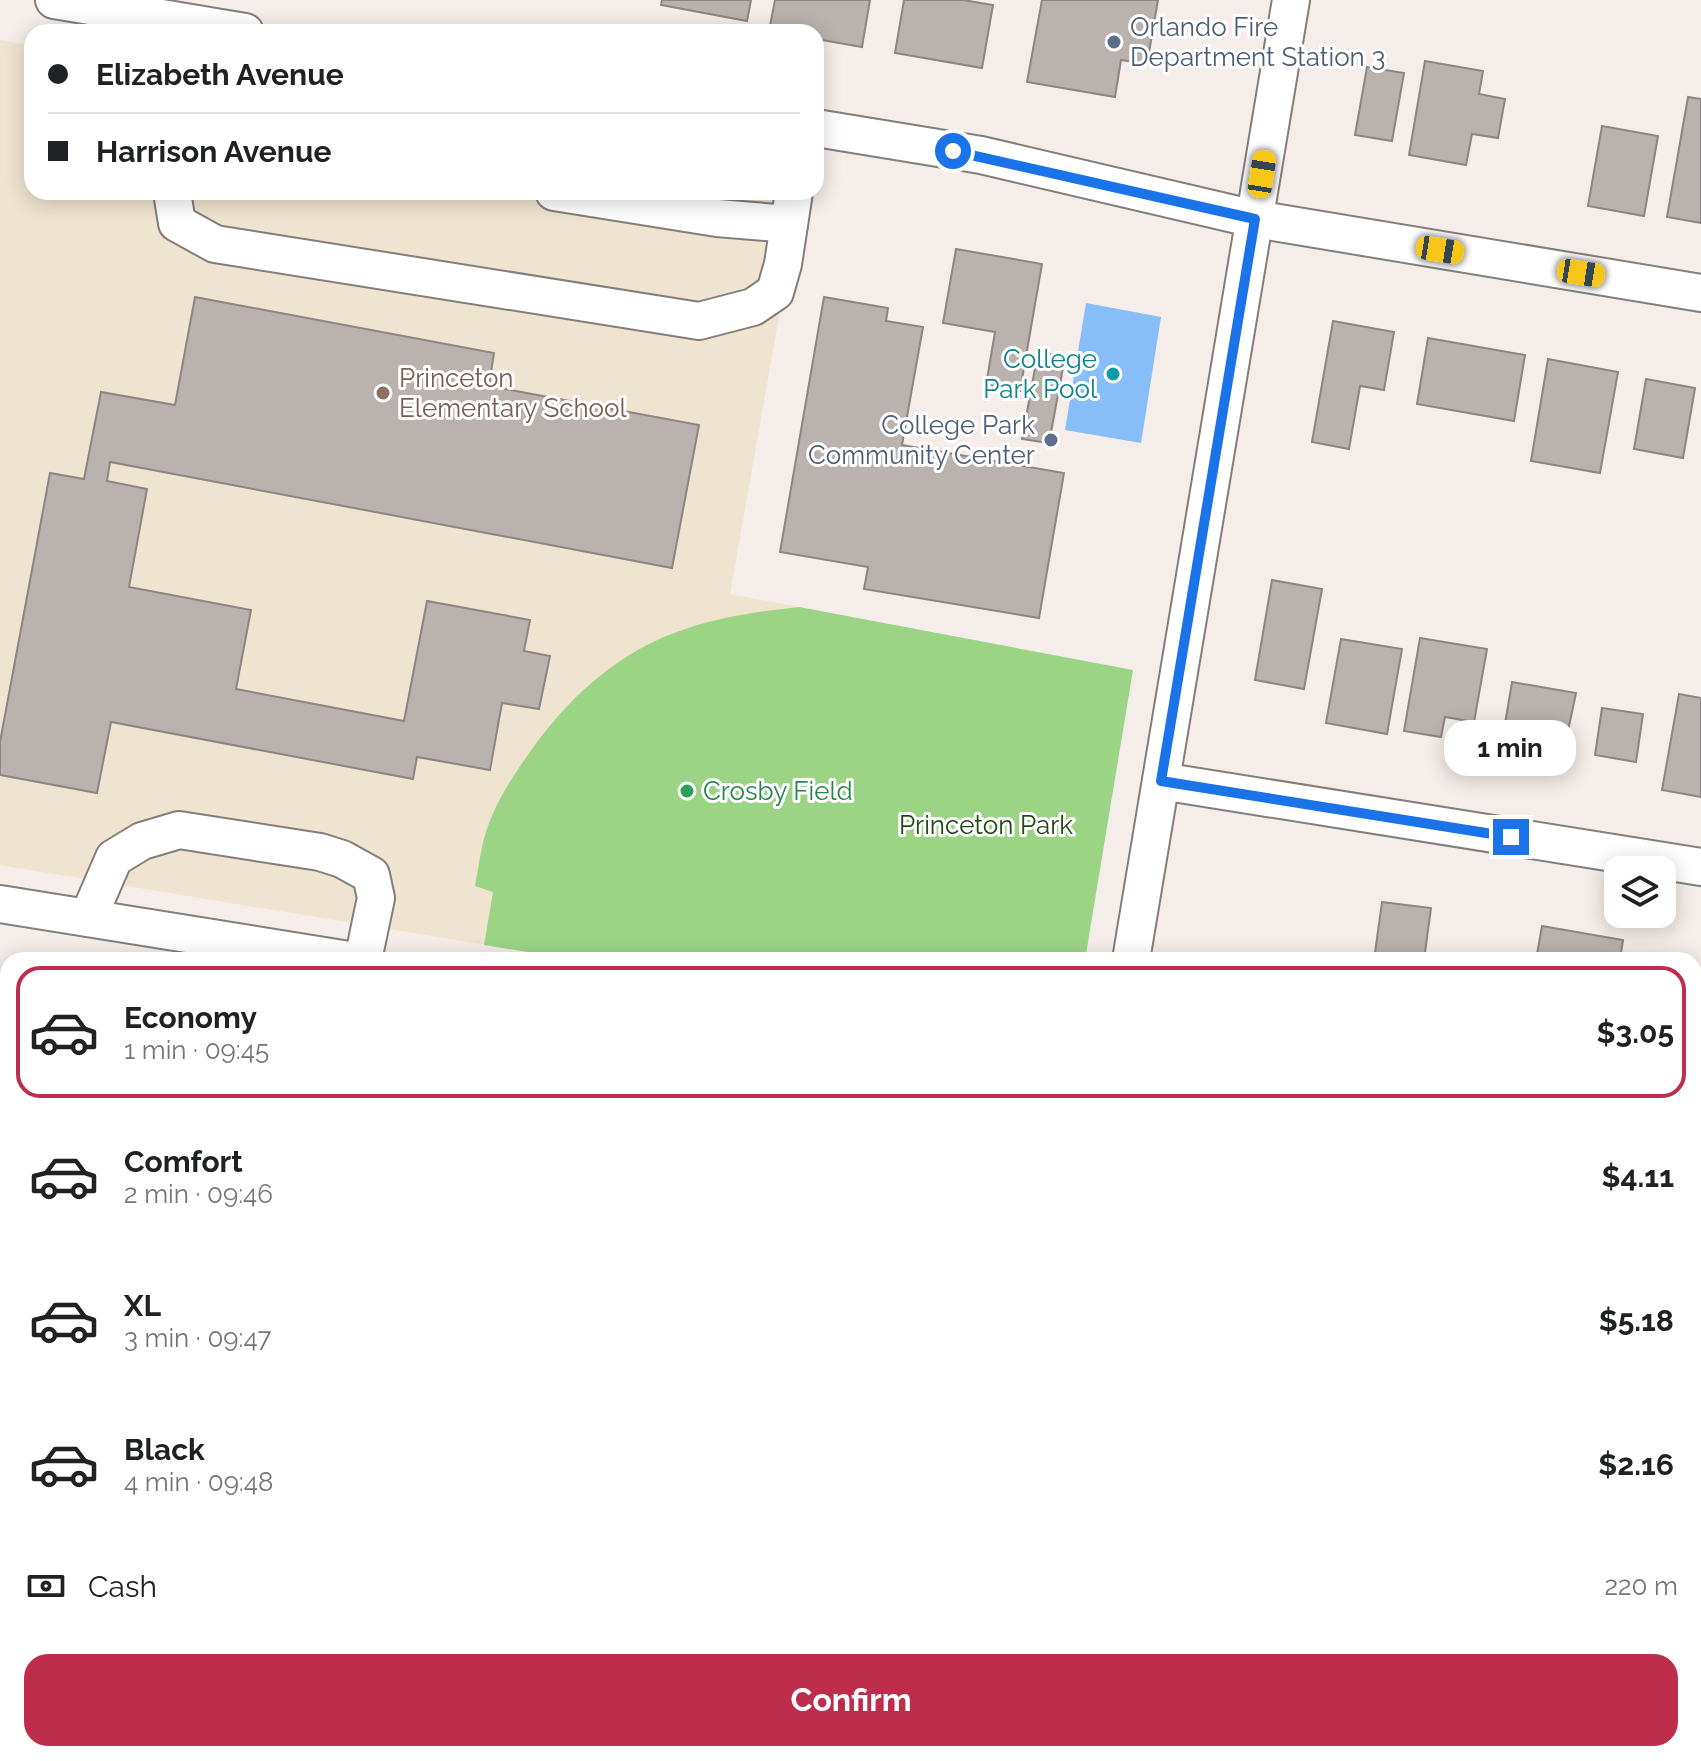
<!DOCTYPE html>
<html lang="en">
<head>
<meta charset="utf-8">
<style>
  :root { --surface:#fff; --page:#f2f2f2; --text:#202124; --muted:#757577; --line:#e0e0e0; --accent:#be2e4c }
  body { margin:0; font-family:Raleway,sans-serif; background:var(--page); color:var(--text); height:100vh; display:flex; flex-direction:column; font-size:30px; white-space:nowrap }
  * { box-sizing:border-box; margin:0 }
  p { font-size:26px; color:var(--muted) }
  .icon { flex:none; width:44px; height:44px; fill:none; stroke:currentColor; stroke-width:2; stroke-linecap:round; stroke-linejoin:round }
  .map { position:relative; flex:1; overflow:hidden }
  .sheet { position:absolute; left:0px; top:952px; width:1702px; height:810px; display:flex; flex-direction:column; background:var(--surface); border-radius:24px 24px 0 0; box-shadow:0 4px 20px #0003 }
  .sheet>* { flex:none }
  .top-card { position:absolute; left:24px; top:24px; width:800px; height:176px; border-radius:24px; box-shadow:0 4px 20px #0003; display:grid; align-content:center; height:176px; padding:0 24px; background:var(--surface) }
  .buttons { position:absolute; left:1604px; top:856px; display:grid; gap:16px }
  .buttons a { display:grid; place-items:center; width:72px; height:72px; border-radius:16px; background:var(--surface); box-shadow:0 4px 20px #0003; font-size:40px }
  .end { position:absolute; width:36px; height:36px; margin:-18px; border:10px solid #1a73e8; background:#fff; box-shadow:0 0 0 4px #fff }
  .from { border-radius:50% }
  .bubble { position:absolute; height:56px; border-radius:24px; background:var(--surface); box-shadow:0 4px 20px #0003; font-size:26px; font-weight:700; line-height:56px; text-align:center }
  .car { position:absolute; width:24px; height:48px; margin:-24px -12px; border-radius:10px; box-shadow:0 0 6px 2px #0007; background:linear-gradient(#f5c518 24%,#345 0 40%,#f5c518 0 76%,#345 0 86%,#f5c518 0) }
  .top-card b { display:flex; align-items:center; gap:28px; height:76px; font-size:30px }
  .top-card b+b { border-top:2px solid var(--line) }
  .top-card i { width:20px; height:20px; background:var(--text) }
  ul { padding:14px 0 0; list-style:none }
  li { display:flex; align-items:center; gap:24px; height:132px; margin:0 16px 12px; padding:0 8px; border:4px solid transparent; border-radius:24px }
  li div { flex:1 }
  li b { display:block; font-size:30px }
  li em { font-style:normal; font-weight:700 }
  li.selected { border-color:var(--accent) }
  li>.icon { width:72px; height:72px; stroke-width:1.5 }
  .pay { display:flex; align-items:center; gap:20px; height:88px; padding:0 24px; font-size:30px }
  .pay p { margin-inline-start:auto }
  .button { display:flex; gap:16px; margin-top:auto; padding:16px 24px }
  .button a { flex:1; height:92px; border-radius:24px; background:var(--accent); color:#fff; font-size:32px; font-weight:700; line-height:92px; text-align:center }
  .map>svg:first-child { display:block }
</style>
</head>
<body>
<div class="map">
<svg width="1701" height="1761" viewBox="0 0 1701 1761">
  <rect width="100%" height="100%" fill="#f4edea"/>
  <!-- education -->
  <path fill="#efe4cf" d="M0,40L32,46V192H801L730,594L899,626L577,960L0,865Z"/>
  <!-- green -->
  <path fill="#9cd486" d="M799,607L1133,670L1085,960H577L484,945L493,892L475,886C479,866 481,845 488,826C496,803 509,782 523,762C565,700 617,650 691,627C726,616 762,611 799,607Z"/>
  <!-- water -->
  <path fill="#87bef7" d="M1086,303L1161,317L1141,443L1065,430Z"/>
  <!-- building -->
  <g fill="#b9b2af" stroke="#8c8583" stroke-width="2">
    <path d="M662,0H751L747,21L661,5Z"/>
    <path d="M775,0H870L862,47L816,39V32L769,31Z"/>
    <path d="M904,0H963L993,5L982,68L895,53Z"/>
    <path d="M1042,0H1158L1147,64L1121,60L1115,97L1027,82Z"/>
    <path d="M1425,61L1483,71L1479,94L1505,99L1498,138L1472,134L1466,165L1409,155Z"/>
    <path d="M1367,67L1404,73L1392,141L1355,135Z"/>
    <path d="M1688,97L1701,99V223L1667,217Z"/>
    <path d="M1602,126L1658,136L1644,216L1588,206Z"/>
    <path d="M956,249L1042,264L1020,391L986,385L995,332L943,323Z"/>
    <path d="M195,297L494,353L489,386L699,425L672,568L110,462L107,481L147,489L129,587L251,610L236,689L404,721L427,601L530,620L524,651L550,656L539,709L502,703L490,770L417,757L413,779L111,722L97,793L0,775V742L50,473L84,479L101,392L175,405Z"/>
    <path d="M824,297L888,308L886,321L923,327L902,445L1064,473L1039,618L864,589L868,567L780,552Z"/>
    <path d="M1333,321L1394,332L1384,390L1360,386L1349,449L1312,442Z"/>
    <path d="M1428,338L1525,355L1514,421L1417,404Z"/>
    <path d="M1038,352L1065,357L1049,443L1022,439Z"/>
    <path d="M1548,359L1618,372L1600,473L1531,461Z"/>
    <path d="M1646,379L1695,388L1683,458L1634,449Z"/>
    <path d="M1272,580L1322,589L1304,689L1255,680Z"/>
    <path d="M1420,638L1487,649L1474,722L1445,717L1441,737L1404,731Z"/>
    <path d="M1341,639L1402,649L1387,734L1326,723Z"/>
    <path d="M1512,682L1576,693L1561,764L1500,754Z"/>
    <path d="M1679,694L1701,698V797L1662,790Z"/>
    <path d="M1602,708L1643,714L1636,762L1595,755Z"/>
    <path d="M1382,902L1431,908L1424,960H1374Z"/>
    <path d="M1542,926L1623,940L1620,960H1536Z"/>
    <path d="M494,1754H541L540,1761Z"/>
    <path d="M830,1754H867L888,1758L887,1761H829Z"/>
    <path d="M1160,1754H1237L1236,1761H1158Z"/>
    <path d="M1401,1754H1499L1498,1761H1399Z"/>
  </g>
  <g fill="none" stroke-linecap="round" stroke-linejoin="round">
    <defs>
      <g id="minor">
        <path d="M54,0L245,32"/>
        <path d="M816,128L981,155L1255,219L1701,293"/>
        <path d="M172,192L177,223L215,244L699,321L753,307L775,292L783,264L794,192"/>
        <path d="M554,192L717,218L789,224"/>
        <path d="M1161,781L1701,867"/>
        <path d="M0,904L349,960"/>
        <path d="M88,918L114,858L142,841L179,830L320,852L342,859L371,875L376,898L363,960"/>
        <path d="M1131,960L1291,0"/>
        <path d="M1694,1201L1701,1202"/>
        <path d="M159,1761L160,1754"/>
        <path d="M737,1761L738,1754"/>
        <path d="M1313,1761L1314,1754"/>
      </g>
    </defs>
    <!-- minor casing -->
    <use href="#minor" stroke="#847e7b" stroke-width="40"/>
    <!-- minor -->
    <use href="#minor" stroke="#fff" stroke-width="36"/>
  </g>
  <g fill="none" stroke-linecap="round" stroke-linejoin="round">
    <!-- route -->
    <path stroke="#1a73e8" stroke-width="10" d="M953,151L1255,219L1161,781L1511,837"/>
  </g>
  <!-- markers -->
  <g fill="#5c6f8a" stroke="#fff" stroke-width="3">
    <circle cx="1114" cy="42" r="8"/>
    <circle cx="1051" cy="440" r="8"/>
  </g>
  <circle fill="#0f9aa8" stroke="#fff" stroke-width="3" cx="1113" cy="374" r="8"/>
  <circle fill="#8d6e63" stroke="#fff" stroke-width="3" cx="383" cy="393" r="8"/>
  <circle fill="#2e9e5b" stroke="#fff" stroke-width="3" cx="687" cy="791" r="8"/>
  <g text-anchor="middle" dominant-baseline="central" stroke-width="6" stroke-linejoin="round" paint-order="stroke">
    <!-- service labels -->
    <g font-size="26" fill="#4e5e75" stroke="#fff" text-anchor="start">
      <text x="1130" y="27">Orlando Fire<tspan x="1130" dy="30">Department Station 3</tspan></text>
      <text x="1035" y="425" text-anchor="end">College Park<tspan x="1035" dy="30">Community Center</tspan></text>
    </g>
    <!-- culture labels -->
    <g font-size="26" fill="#0d838f" stroke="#fff" text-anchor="end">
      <text x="1097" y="359">College<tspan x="1097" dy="30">Park Pool</tspan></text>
    </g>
    <!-- education labels -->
    <g font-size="26" fill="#785e54" stroke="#fff" text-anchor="start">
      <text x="399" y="378">Princeton<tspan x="399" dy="30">Elementary School</tspan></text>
    </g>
    <!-- leisure labels -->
    <g font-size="26" fill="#27864d" stroke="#fff" text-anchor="start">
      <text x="703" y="791">Crosby Field</text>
    </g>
    <!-- park labels -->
    <g font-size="26" fill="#234811" stroke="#fff">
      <text x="986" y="825">Princeton Park</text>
    </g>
  </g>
</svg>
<div class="buttons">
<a><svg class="icon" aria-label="layers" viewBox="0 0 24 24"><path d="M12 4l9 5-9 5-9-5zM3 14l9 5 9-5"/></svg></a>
</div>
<i class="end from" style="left:953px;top:151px"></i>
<i class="end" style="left:1511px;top:837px"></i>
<div class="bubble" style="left:1444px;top:720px;width:132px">1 min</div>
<i class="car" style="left:1262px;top:174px;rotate:9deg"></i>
<i class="car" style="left:1440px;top:250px;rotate:99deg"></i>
<i class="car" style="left:1581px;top:273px;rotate:99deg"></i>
<div class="top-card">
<b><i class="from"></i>Elizabeth Avenue</b>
<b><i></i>Harrison Avenue</b>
</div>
<section class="sheet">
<ul>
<li class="selected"><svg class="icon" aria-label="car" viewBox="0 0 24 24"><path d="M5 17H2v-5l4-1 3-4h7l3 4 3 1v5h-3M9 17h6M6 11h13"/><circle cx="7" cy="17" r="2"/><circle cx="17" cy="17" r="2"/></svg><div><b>Economy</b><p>1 min · 09:45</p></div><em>$3.05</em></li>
<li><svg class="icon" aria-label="car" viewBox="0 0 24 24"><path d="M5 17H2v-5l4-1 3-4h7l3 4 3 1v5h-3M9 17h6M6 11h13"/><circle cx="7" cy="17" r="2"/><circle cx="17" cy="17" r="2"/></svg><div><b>Comfort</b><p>2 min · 09:46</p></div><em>$4.11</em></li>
<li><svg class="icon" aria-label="car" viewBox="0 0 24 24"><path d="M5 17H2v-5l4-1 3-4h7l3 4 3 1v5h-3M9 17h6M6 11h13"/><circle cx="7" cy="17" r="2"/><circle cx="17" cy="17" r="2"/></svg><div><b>XL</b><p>3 min · 09:47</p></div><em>$5.18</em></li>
<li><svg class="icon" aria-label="car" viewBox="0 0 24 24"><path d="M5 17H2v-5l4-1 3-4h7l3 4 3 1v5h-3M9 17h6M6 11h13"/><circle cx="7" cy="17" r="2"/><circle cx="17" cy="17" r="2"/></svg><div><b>Black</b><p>4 min · 09:48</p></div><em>$2.16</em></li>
</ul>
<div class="pay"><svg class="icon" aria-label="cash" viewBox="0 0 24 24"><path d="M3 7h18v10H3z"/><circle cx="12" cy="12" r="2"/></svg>Cash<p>220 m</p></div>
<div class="button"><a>Confirm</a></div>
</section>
</div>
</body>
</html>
